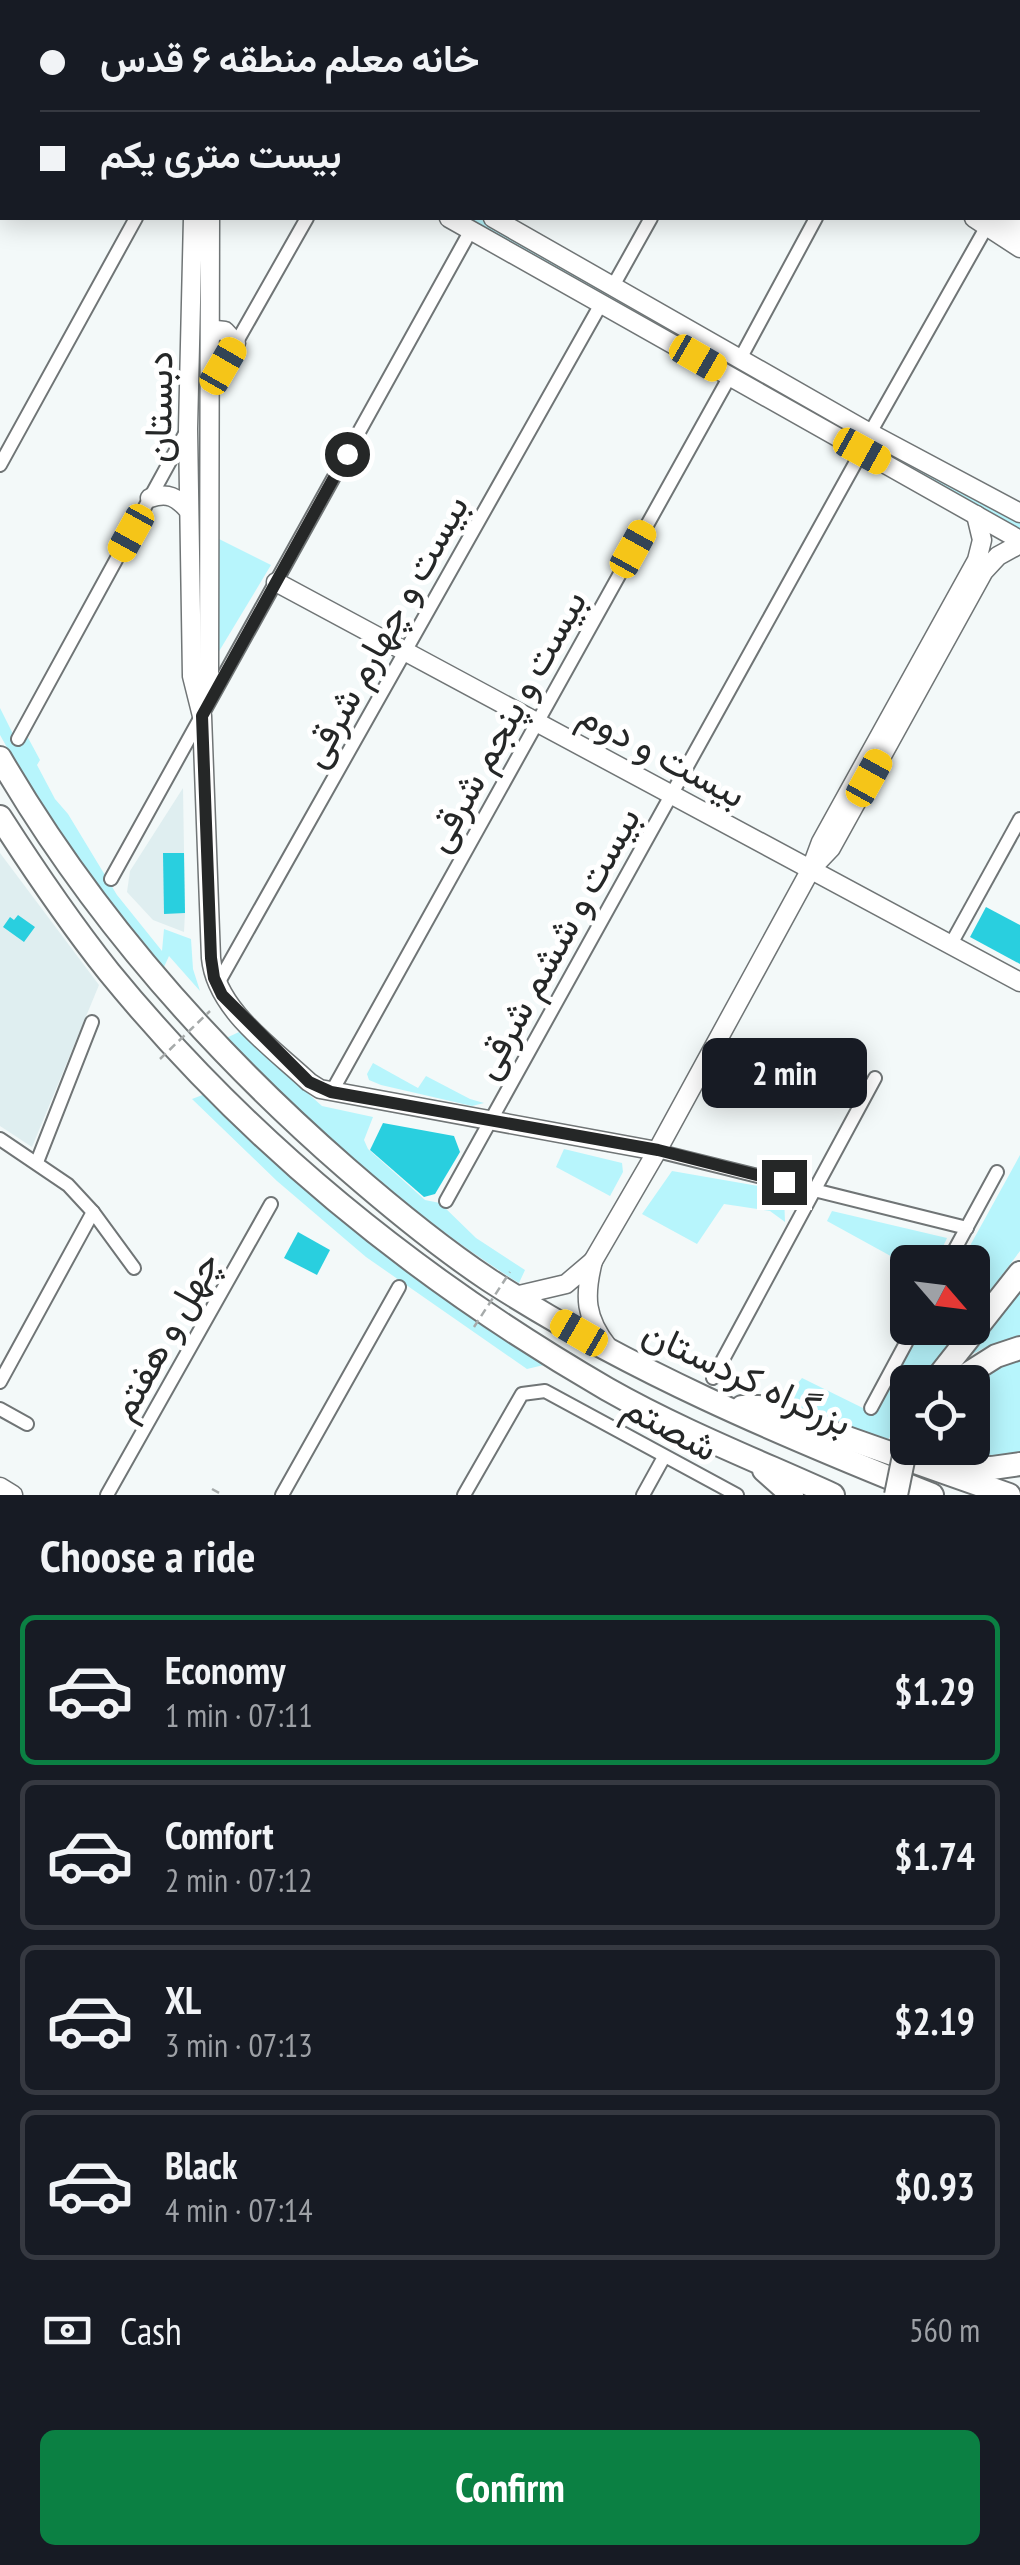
<!DOCTYPE html>
<html lang="en">
<head>
<meta charset="utf-8">
<style>
  :root { --surface:#171b24; --page:#242831; --text:#f1f3f6; --muted:#9ea1a6; --line:#363941; --accent:#0b8043 }
  body { margin:0; font-family:"PT Sans Narrow",Vazirmatn,sans-serif; background:var(--page); color:var(--text); height:100vh; display:flex; flex-direction:column; font-size:38px; white-space:nowrap }
  * { box-sizing:border-box; margin:0 }
  p { font-size:32px; color:var(--muted) }
  .icon { flex:none; width:55px; height:55px; fill:none; stroke:currentColor; stroke-width:2; stroke-linecap:round; stroke-linejoin:round }
  .map { position:relative; height:1495px; overflow:hidden }
  .side { display:flex; flex-direction:column; background:var(--surface); flex:1 }
  .side>* { flex:none }
  .hud { position:absolute; left:0px; top:0px; width:1020px; height:220px; box-shadow:0 5px 25px #0003; display:grid; align-content:center; height:220px; padding:0 40px; background:var(--surface) }
  .needle { width:65px; rotate:118deg }
  .buttons { position:absolute; left:890px; top:1245px; display:grid; gap:20px }
  .buttons a { display:grid; place-items:center; width:100px; height:100px; border-radius:15px; background:var(--surface); box-shadow:0 5px 25px #0003; font-size:50px }
  .end { position:absolute; width:45px; height:45px; margin:-22px; border:12px solid #252727; background:#fff; box-shadow:0 0 0 5px #fff }
  .from { border-radius:50% }
  .bubble { position:absolute; height:70px; border-radius:15px; background:var(--surface); box-shadow:0 5px 25px #0003; font-size:32px; font-weight:800; line-height:70px; text-align:center }
  .car { position:absolute; width:30px; height:60px; margin:-30px -15px; border-radius:12px; box-shadow:0 0 8px 2px #0007; background:linear-gradient(#f5c518 24%,#345 0 40%,#f5c518 0 76%,#345 0 86%,#f5c518 0) }
  .hud b { display:flex; align-items:center; gap:35px; height:95px; font-size:38px }
  .hud b+b { border-top:2px solid var(--line) }
  .hud i { width:25px; height:25px; background:var(--text) }
  ul { padding:0; list-style:none }
  li { display:flex; align-items:center; gap:30px; height:150px; margin:0 20px 15px; padding:0 20px; border:5px solid var(--line); border-radius:15px }
  li div { flex:1 }
  li b { display:block; font-size:38px }
  li em { font-style:normal; font-weight:800 }
  li.active { border-color:var(--accent) }
  li>.icon { width:90px; height:90px; stroke-width:1.5 }
  h2 { padding:0 40px; font-size:45px; line-height:120px }
  .pay { display:flex; align-items:center; gap:25px; height:110px; padding:0 40px; font-size:38px }
  .pay p { margin-inline-start:auto }
  .action { display:flex; gap:20px; margin-top:auto; padding:20px 40px }
  .action a { flex:1; height:115px; border-radius:15px; background:var(--accent); color:#fff; font-size:40px; font-weight:800; line-height:115px; text-align:center }
  .map>svg:first-child { display:block }
</style>
</head>
<body>
<div class="map">
<svg width="1020" height="1495" viewBox="0 0 1020 1495">
  <rect width="100%" height="100%" fill="#f3f9f9"/>
  <!-- built -->
  <g fill="#dfeef0">
    <path d="M183,788L185,913L184,932L153,920L127,892L130,871Z"/>
    <path d="M0,853L99,985L32,1147L0,1126Z"/>
  </g>
  <!-- green -->
  <g fill="#b7f5fc">
    <path d="M464,218H478L1020,523V533Z"/>
    <path d="M219,539L271,565L218,653Z"/>
    <path d="M0,708L18,744L26,734L40,760L37,765L55,799L68,814L117,895L162,951L164,929L191,939L193,969L200,991L169,956L164,967L93,881L22,774L0,735Z"/>
    <path d="M239,1032L322,1106L373,1117L364,1140L368,1149L425,1200L440,1203L476,1238L525,1270L519,1283C410,1216 316,1127 224,1039Z"/>
    <path d="M373,1063L418,1088L426,1076L470,1099L484,1103L472,1106L381,1085L369,1080L367,1074Z"/>
    <path d="M205,1094L293,1177L369,1242L548,1364L527,1369L366,1257L277,1181L192,1099Z"/>
    <path d="M564,1149L622,1163L623,1172L610,1196L556,1167Z"/>
    <path d="M1020,1155V1251L973,1314L972,1262H961Z"/>
    <path d="M672,1171L764,1187L784,1195L785,1222L770,1211L724,1204L697,1244L642,1214Z"/>
    <path d="M832,1211L947,1238L936,1262L907,1265L827,1221Z"/>
    <path d="M1020,1282V1337L984,1348L957,1362Z"/>
    <path d="M924,1328H963L922,1382H908L907,1408L888,1440L778,1407L802,1378L873,1413Z"/>
    <path d="M1020,1361V1458L998,1463L910,1459L914,1448H972V1382L988,1370Z"/>
  </g>
  <!-- building -->
  <g fill="#29cfdf">
    <path d="M163,853H184L185,913L164,914Z"/>
    <path d="M986,907L1020,925V964L970,937Z"/>
    <path d="M18,915L35,927L24,942L3,927L10,917L14,920Z"/>
    <path d="M383,1123L454,1136L460,1152L435,1194L424,1197L370,1150Z"/>
    <path d="M298,1232L330,1250L317,1275L284,1258Z"/>
  </g>
  <g fill="none" stroke-linecap="round" stroke-linejoin="round">
    <defs>
      <g id="street">
        <path d="M260,2L261,0"/>
        <path d="M428,2L430,0"/>
        <path d="M598,2L599,0"/>
        <path d="M771,2L773,0"/>
        <path d="M824,2L825,0"/>
        <path d="M613,286L651,218"/>
        <path d="M740,359L816,218"/>
        <path d="M210,389L307,218"/>
        <path d="M870,433L987,226"/>
        <path d="M0,465L136,218"/>
        <path d="M18,739L186,432"/>
        <path d="M111,879L471,230"/>
        <path d="M951,944L1020,819"/>
        <path d="M217,985L601,304"/>
        <path d="M331,1093L730,376"/>
        <path d="M0,1139L68,1185L93,1212L134,1268"/>
        <path d="M657,1151L967,1228"/>
        <path d="M37,1162L92,1022"/>
        <path d="M446,1201L862,451"/>
        <path d="M948,1262L997,1172"/>
        <path d="M713,1378L875,1078"/>
        <path d="M0,1382L93,1212"/>
        <path d="M871,1408L914,1328"/>
        <path d="M0,1409L27,1424"/>
        <path d="M107,1495L271,1204"/>
        <path d="M282,1495L399,1287"/>
        <path d="M464,1495L522,1394L545,1391L737,1495"/>
        <path d="M643,1495L664,1457"/>
      </g>
      <g id="secondary">
        <path d="M64,0L68,2"/>
        <path d="M119,0L121,2"/>
        <path d="M644,0L648,2"/>
        <path d="M671,0L675,2"/>
        <path d="M0,133L2,128"/>
        <path d="M0,196L2,191"/>
        <path d="M193,218L188,429L192,676L202,716L211,958C216,1010 273,1048 309,1082L320,1089L657,1151"/>
        <path d="M449,218L1020,540"/>
        <path d="M493,218L870,433L1020,513"/>
        <path d="M974,218L1020,248"/>
        <path d="M1001,218L1020,230"/>
        <path d="M210,337L216,330L225,331L236,343"/>
        <path d="M150,498C168,492 177,497 189,511"/>
        <path d="M976,515L982,540L977,560L821,842L811,869L831,848L984,571L998,556L1020,544"/>
        <path d="M276,582L1020,982"/>
        <path d="M203,705L209,674L210,218"/>
        <path d="M593,1261L657,1151L811,869"/>
        <path d="M515,1296L566,1284L593,1261C584,1296 585,1318 608,1347"/>
        <path d="M0,1487L13,1495"/>
      </g>
      <g id="highway">
        <path d="M0,758C90,913 212,1051 346,1168C392,1208 438,1246 489,1280C628,1370 780,1434 932,1495"/>
        <path d="M0,817C34,870 70,923 109,972C248,1142 417,1279 607,1389C679,1430 758,1461 833,1495"/>
        <path d="M934,1382L1020,1273"/>
        <path d="M955,1382L996,1356L1020,1348"/>
        <path d="M742,1407H759L1009,1495"/>
        <path d="M949,1467L992,1468L1020,1464"/>
        <path d="M764,1470L792,1495"/>
      </g>
    </defs>
    <!-- street casing -->
    <use href="#street" stroke="#707576" stroke-width="16"/>
    <!-- secondary casing -->
    <use href="#secondary" stroke="#707576" stroke-width="21"/>
    <!-- highway casing -->
    <use href="#highway" stroke="#707576" stroke-width="26"/>
    <!-- path -->
    <path stroke="#a6aaaa" stroke-width="2.5" stroke-dasharray="8 5" stroke-linecap="butt" d="M212,1489L223,1495"/>
    <!-- street -->
    <use href="#street" stroke="#fff" stroke-width="12"/>
    <!-- secondary -->
    <use href="#secondary" stroke="#fff" stroke-width="18"/>
    <!-- highway -->
    <use href="#highway" stroke="#fff" stroke-width="22"/>
    <defs>
      <path id="highway-bridge" d="M896,1495L907,1441"/>
    </defs>
    <!-- highway-bridge casing -->
    <use href="#highway-bridge" stroke="#707576" stroke-width="26" stroke-linecap="butt"/>
    <!-- path-bridge -->
    <g stroke="#a6aaaa" stroke-width="2.5" stroke-dasharray="8 5" stroke-linecap="butt">
      <path d="M160,1059L210,1011"/>
      <path d="M474,1327L510,1272"/>
    </g>
    <!-- highway-bridge -->
    <use href="#highway-bridge" stroke="#fff" stroke-width="22"/>
  </g>
  <g fill="none" stroke-linecap="round" stroke-linejoin="round">
    <!-- route -->
    <path stroke="#252727" stroke-width="12" d="M347,454L202,716L211,958L214,978L222,995L309,1082L331,1092L658,1150L784,1182"/>
  </g>
  <g text-anchor="middle" dominant-baseline="central" stroke-width="10" stroke-linejoin="round" paint-order="stroke">
    <!-- street labels -->
    <g font-size="38" fill="#252727" stroke="#fff">
      <text transform="translate(157 407) rotate(-89)">دبستان</text>
      <text transform="translate(383 630) rotate(-61)">بیست و چهارم شرقی</text>
      <text transform="translate(504 720) rotate(-61)">بیست و پنجم شرقی</text>
      <text transform="translate(663 753) rotate(28)">بیست و دوم</text>
      <text transform="translate(555 942) rotate(-61)">بیست و ششم شرقی</text>
      <text transform="translate(163 1335) rotate(-61)">چهل و هفتم</text>
      <text transform="translate(748 1376) rotate(25)">بزرگراه کردستان</text>
      <text transform="translate(671 1426) rotate(28)">شصتم</text>
    </g>
  </g>
</svg>
<div class="buttons">
<a><svg class="needle" viewBox="-14 -14 28 28"><path d="M0-13l5 13h-10z" fill="#e53935"/><path d="M0 13l5-13h-10z" fill="#9ea1a6"/></svg></a>
<a><svg class="icon" aria-label="locate" viewBox="0 0 24 24"><circle cx="12" cy="12" r="6"/><path d="M12 2v4M12 18v4M2 12h4M18 12h4"/></svg></a>
</div>
<i class="end from" style="left:347px;top:454px"></i>
<i class="end" style="left:784px;top:1182px"></i>
<div class="bubble" style="left:702px;top:1038px;width:165px">2 min</div>
<i class="car" style="left:698px;top:358px;rotate:120deg"></i>
<i class="car" style="left:223px;top:366px;rotate:30deg"></i>
<i class="car" style="left:862px;top:451px;rotate:119deg"></i>
<i class="car" style="left:131px;top:533px;rotate:209deg"></i>
<i class="car" style="left:633px;top:549px;rotate:29deg"></i>
<i class="car" style="left:869px;top:778px;rotate:29deg"></i>
<i class="car" style="left:579px;top:1333px;rotate:300deg"></i>
<div class="hud">
<b><i class="from"></i>خانه معلم منطقه ۶ قدس</b>
<b><i></i>بیست متری یکم</b>
</div>
</div>
<section class="side">
<h2>Choose a ride</h2>
<ul>
<li class="active"><svg class="icon" aria-label="car" viewBox="0 0 24 24"><path d="M5 17H2v-5l4-1 3-4h7l3 4 3 1v5h-3M9 17h6M6 11h13"/><circle cx="7" cy="17" r="2"/><circle cx="17" cy="17" r="2"/></svg><div><b>Economy</b><p>1 min · 07:11</p></div><em>$1.29</em></li>
<li><svg class="icon" aria-label="car" viewBox="0 0 24 24"><path d="M5 17H2v-5l4-1 3-4h7l3 4 3 1v5h-3M9 17h6M6 11h13"/><circle cx="7" cy="17" r="2"/><circle cx="17" cy="17" r="2"/></svg><div><b>Comfort</b><p>2 min · 07:12</p></div><em>$1.74</em></li>
<li><svg class="icon" aria-label="car" viewBox="0 0 24 24"><path d="M5 17H2v-5l4-1 3-4h7l3 4 3 1v5h-3M9 17h6M6 11h13"/><circle cx="7" cy="17" r="2"/><circle cx="17" cy="17" r="2"/></svg><div><b>XL</b><p>3 min · 07:13</p></div><em>$2.19</em></li>
<li><svg class="icon" aria-label="car" viewBox="0 0 24 24"><path d="M5 17H2v-5l4-1 3-4h7l3 4 3 1v5h-3M9 17h6M6 11h13"/><circle cx="7" cy="17" r="2"/><circle cx="17" cy="17" r="2"/></svg><div><b>Black</b><p>4 min · 07:14</p></div><em>$0.93</em></li>
</ul>
<div class="pay"><svg class="icon" aria-label="cash" viewBox="0 0 24 24"><path d="M3 7h18v10H3z"/><circle cx="12" cy="12" r="2"/></svg>Cash<p>560 m</p></div>
<div class="action"><a>Confirm</a></div>
</section>
</body>
</html>
